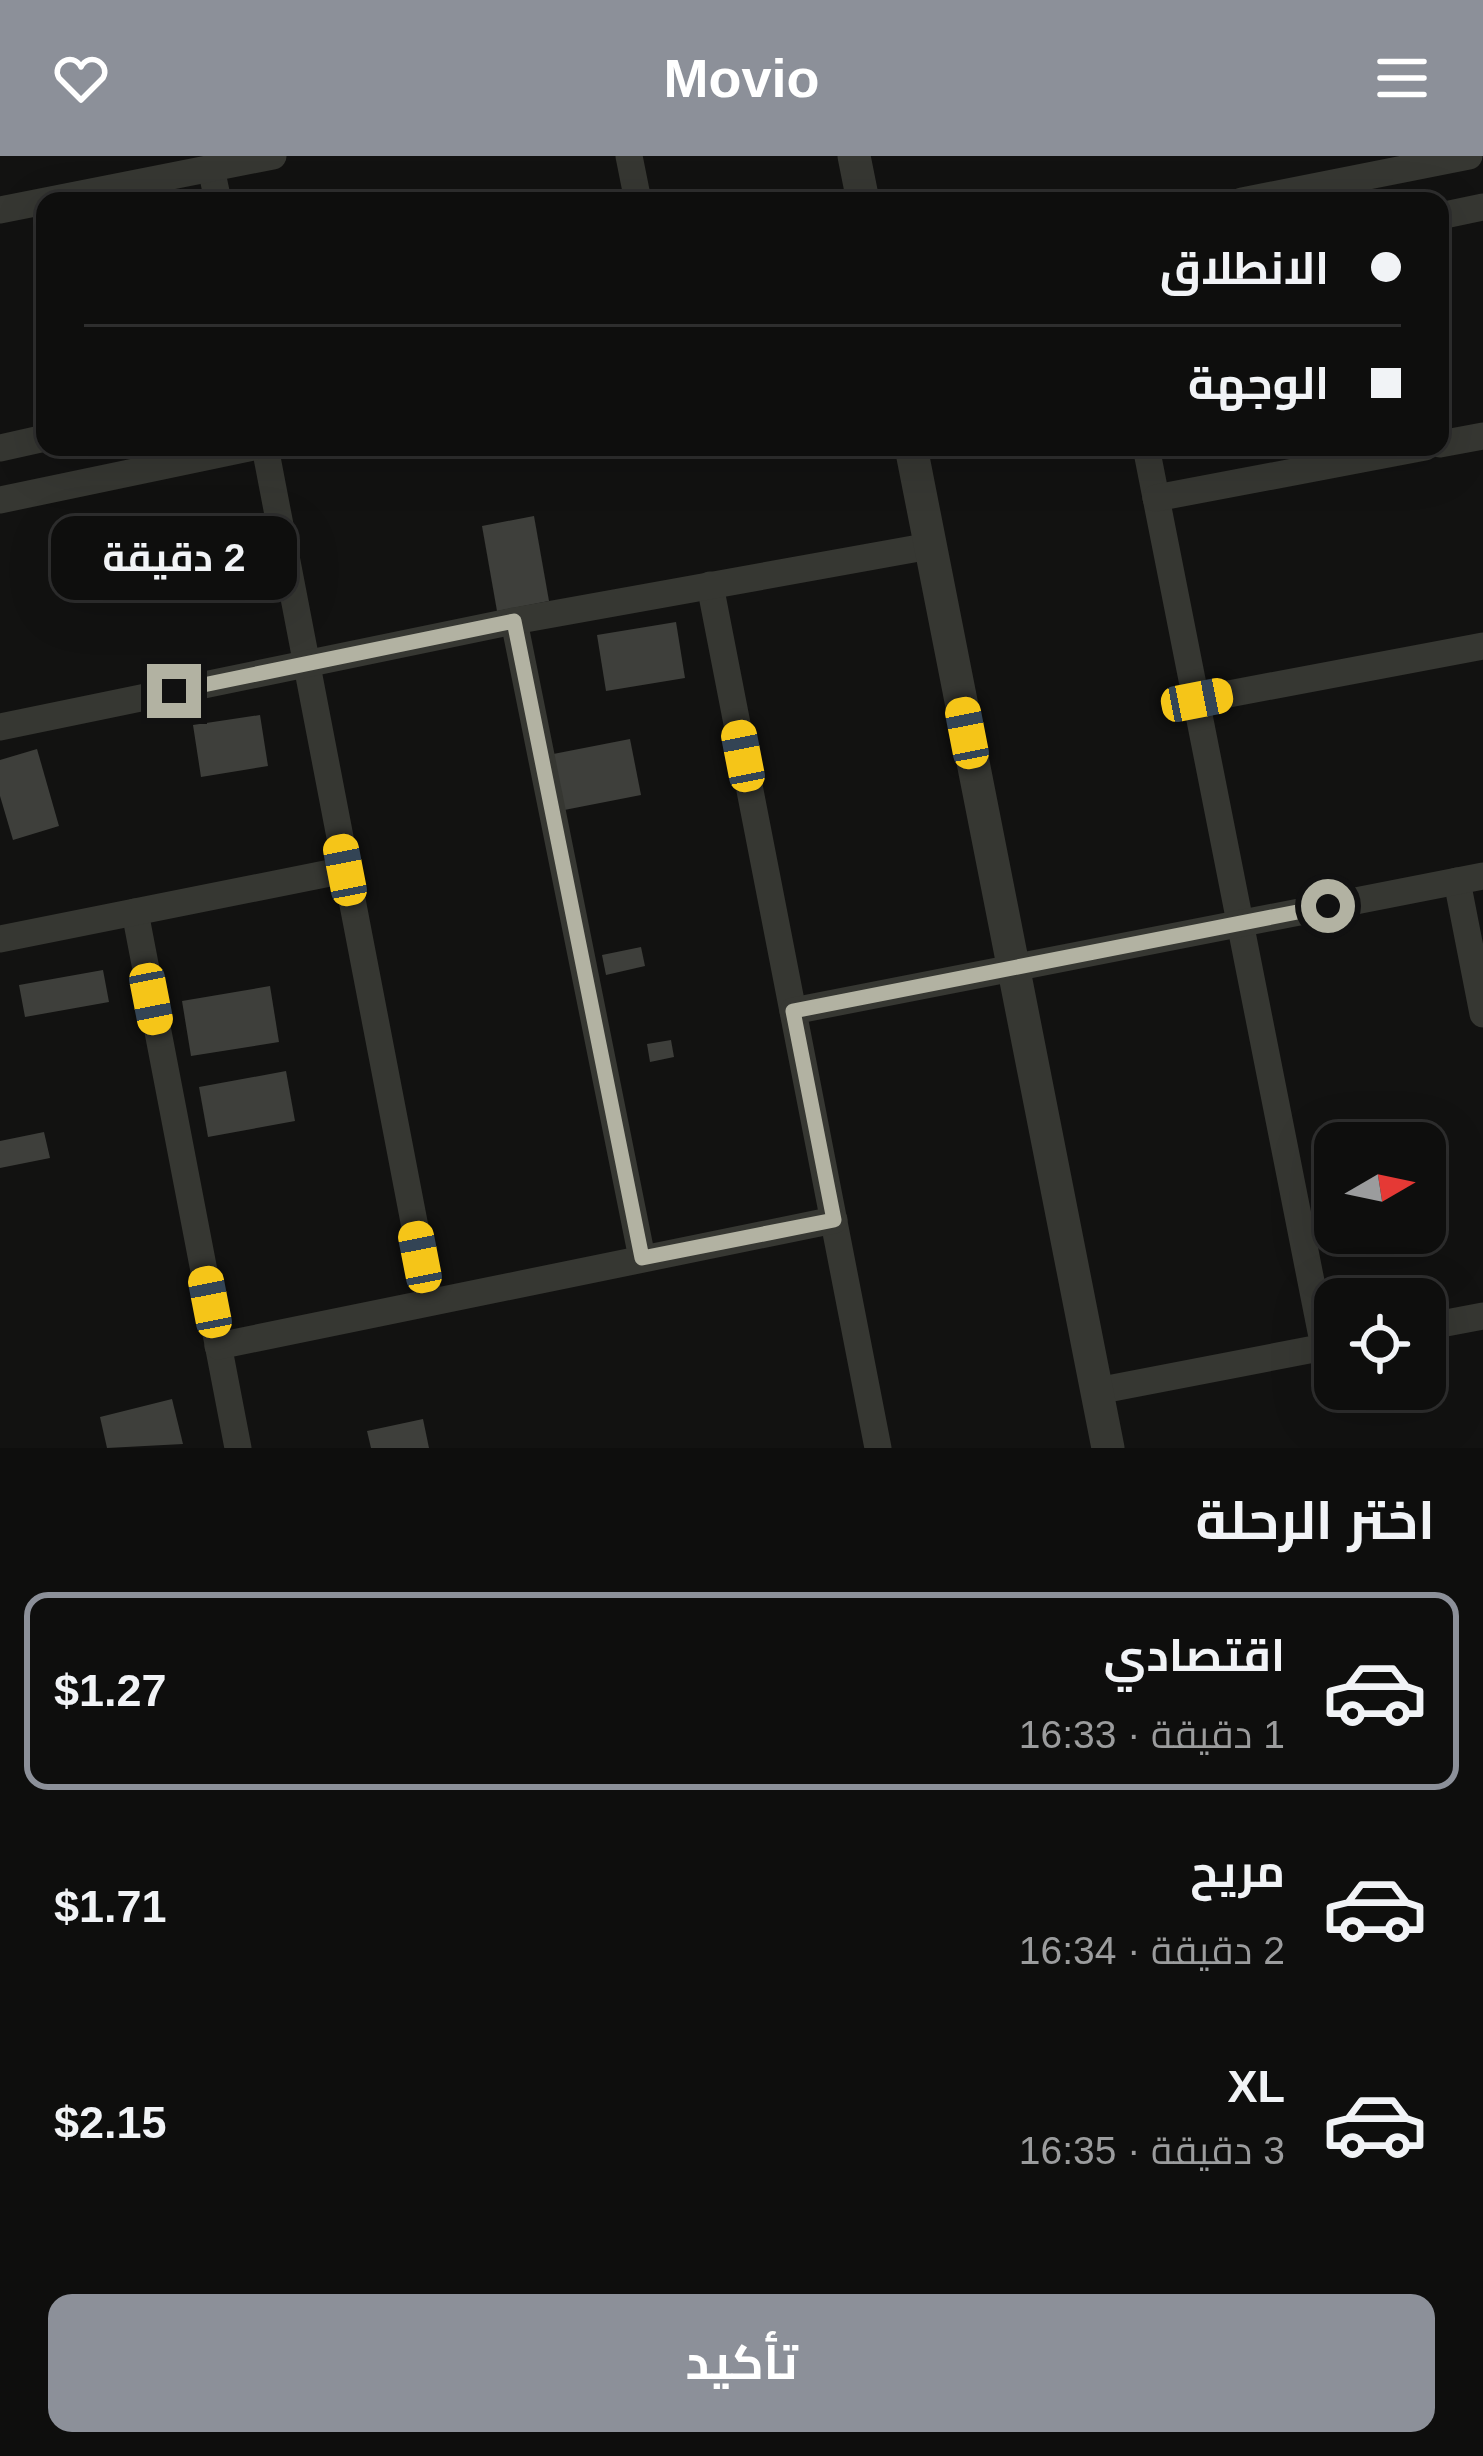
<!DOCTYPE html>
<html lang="ar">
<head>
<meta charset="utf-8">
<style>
  :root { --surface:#0e0e0d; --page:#171716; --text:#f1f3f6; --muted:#9b9c9d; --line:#2e2e2e; --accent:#8c9099 }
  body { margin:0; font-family:Arial,Cairo,sans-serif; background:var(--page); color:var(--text); direction:rtl; height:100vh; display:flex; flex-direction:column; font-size:45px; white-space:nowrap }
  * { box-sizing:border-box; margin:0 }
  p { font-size:39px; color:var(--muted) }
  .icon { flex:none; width:66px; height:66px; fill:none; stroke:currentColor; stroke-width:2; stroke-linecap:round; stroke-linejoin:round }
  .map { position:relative; height:1292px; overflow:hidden; direction:ltr }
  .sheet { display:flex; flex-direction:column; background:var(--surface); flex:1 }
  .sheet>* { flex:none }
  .top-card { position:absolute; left:36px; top:36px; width:1413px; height:264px; border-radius:24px; box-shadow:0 12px 48px #0002,0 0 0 3px var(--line); direction:rtl; display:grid; align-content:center; height:264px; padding:0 48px; background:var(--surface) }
  .needle { width:78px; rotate:81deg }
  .controls { position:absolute; left:1314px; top:966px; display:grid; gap:24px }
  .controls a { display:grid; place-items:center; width:132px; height:132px; border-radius:24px; background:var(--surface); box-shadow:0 12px 48px #0002,0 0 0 3px var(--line); font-size:60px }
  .end { position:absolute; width:54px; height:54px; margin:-27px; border:15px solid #b2b2a2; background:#111; box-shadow:0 0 0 6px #111 }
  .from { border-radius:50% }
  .bubble { position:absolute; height:84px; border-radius:24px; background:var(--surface); box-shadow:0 12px 48px #0002,0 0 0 3px var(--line); font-size:39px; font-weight:700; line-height:84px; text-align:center; direction:rtl }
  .car { position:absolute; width:36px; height:72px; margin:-36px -18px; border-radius:15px; box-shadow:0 0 9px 3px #0007; background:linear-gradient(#f5c518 24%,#345 0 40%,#f5c518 0 76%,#345 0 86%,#f5c518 0) }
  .top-card b { display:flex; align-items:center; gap:42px; height:114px; font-size:45px }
  .top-card b+b { border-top:3px solid var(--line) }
  .top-card i { width:30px; height:30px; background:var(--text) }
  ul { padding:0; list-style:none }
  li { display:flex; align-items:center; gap:36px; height:198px; margin:0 24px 18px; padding:0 24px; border:6px solid transparent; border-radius:24px }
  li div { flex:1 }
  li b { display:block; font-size:45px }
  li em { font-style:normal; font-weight:700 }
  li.on { border-color:var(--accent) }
  li>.icon { width:108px; height:108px; stroke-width:1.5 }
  h2 { padding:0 48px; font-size:54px; line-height:144px }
  .cta { display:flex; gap:24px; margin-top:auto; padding:24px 48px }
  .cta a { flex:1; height:138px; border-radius:24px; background:var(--accent); color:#fff; font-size:48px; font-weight:700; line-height:138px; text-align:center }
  header { display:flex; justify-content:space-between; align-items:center; height:156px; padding:0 48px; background:var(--accent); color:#fff; font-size:54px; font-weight:700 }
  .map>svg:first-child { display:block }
</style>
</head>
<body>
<header><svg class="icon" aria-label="menu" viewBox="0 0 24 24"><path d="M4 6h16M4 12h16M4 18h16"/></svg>Movio<svg class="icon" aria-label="heart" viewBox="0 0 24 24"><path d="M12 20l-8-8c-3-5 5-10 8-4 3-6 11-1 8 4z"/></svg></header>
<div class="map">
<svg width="1483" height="1292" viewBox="0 0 1483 1292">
  <rect width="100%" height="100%" fill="#121211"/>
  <!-- building -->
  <g fill="#3e3f3b">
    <path d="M534,360L549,445L497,455L482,370Z"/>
    <path d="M676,466L685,522L606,535L597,479Z"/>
    <path d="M260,559L268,610L201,621L193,569Z"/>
    <path d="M630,583L641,639L554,656L543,600Z"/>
    <path d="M37,593L59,670L13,684L0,640V604Z"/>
    <path d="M641,791L645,810L606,819L602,799Z"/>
    <path d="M103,814L109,846L25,861L19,829Z"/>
    <path d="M270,830L279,886L191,900L182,845Z"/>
    <path d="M671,884L674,901L650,906L647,888Z"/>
    <path d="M286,915L295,965L208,981L199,931Z"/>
    <path d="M44,976L50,1002L0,1012V985Z"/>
    <path d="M172,1243L183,1288L107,1292L100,1261Z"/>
    <path d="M423,1263L429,1292H371L367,1275Z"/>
  </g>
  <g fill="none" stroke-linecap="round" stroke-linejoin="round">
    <!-- minor -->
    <g stroke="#363732" stroke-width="27">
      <path d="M629,0L638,45"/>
      <path d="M211,12L218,45"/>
      <path d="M1242,45L1469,0"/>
      <path d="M0,54L273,0"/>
      <path d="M1440,60L1483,51"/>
      <path d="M1440,288L1483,280"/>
      <path d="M265,291L429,1144"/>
      <path d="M1146,291L1324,1191"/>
      <path d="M0,292L45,282"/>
      <path d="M1156,342L1425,291"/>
      <path d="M0,344L254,291"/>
      <path d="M710,429L878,1292"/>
      <path d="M514,465L642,1102"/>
      <path d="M1197,544L1483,490"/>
      <path d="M0,571L514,465L930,390"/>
      <path d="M1457,725L1483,858"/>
      <path d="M135,756L238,1292"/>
      <path d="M0,783L345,714"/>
      <path d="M793,855L1483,720"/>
      <path d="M1425,1171L1483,1160"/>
      <path d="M218,1190L834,1064"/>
      <path d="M1097,1235L1335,1189"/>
    </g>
    <!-- tertiary -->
    <g stroke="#363732" stroke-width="33">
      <path d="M854,0L863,45"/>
      <path d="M911,291L1108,1292"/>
    </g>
  </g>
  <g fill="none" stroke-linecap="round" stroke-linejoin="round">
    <!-- route -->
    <path stroke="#b2b2a2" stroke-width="15" d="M174,535L514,465L642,1102L834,1064L793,855L1328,750"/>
  </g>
</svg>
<div class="controls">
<a><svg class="needle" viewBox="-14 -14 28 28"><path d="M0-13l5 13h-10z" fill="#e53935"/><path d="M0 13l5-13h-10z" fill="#9b9c9d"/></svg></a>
<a><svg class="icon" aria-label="locate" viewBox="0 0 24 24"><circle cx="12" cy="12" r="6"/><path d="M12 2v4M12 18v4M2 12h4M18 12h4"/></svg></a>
</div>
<i class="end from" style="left:1328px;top:750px"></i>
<i class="end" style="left:174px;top:535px"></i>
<div class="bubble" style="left:51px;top:360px;width:246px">2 دقيقة</div>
<i class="car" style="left:1197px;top:544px;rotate:79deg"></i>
<i class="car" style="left:967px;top:577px;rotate:349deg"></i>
<i class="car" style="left:743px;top:600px;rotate:349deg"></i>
<i class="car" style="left:345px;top:714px;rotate:349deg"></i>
<i class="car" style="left:151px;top:843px;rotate:169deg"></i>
<i class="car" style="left:420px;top:1101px;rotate:349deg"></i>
<i class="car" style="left:210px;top:1146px;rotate:349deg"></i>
<div class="top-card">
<b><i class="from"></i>الانطلاق</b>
<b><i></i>الوجهة</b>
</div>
</div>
<section class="sheet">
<h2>اختر الرحلة</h2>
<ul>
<li class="on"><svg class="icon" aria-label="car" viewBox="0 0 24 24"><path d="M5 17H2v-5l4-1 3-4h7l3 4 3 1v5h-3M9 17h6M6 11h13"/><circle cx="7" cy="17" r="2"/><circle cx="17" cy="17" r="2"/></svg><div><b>اقتصادي</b><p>1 دقيقة · 16:33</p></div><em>$1.27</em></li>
<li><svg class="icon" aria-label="car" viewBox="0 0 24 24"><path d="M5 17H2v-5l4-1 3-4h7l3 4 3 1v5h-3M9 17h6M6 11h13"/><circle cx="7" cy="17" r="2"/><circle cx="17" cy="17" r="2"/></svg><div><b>مريح</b><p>2 دقيقة · 16:34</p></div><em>$1.71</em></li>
<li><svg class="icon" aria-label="car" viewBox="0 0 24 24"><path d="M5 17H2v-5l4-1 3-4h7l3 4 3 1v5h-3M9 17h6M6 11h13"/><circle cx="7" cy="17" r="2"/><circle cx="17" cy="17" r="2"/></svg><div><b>XL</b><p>3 دقيقة · 16:35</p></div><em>$2.15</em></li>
</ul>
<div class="cta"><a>تأكيد</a></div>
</section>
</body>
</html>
